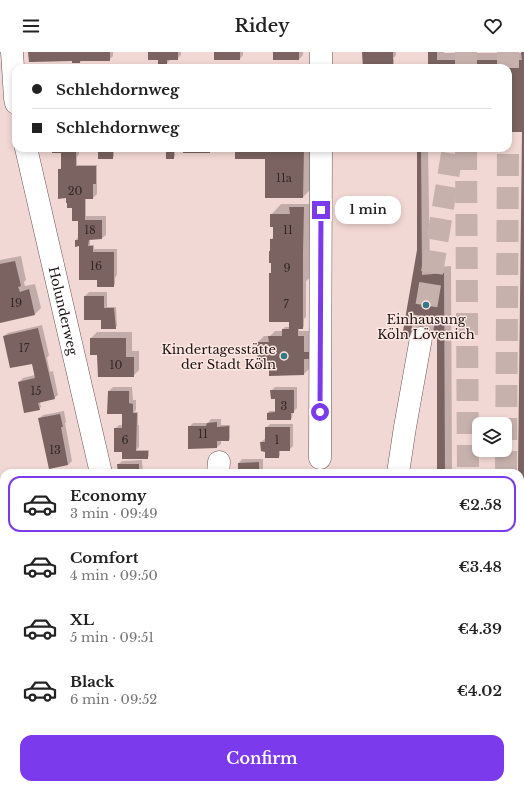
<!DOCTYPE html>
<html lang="en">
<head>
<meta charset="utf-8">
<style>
  :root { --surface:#fff; --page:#f6f6f6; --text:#222; --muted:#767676; --line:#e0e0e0; --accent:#7c3aed }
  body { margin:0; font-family:"Libre Baskerville",serif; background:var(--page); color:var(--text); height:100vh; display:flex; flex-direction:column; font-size:15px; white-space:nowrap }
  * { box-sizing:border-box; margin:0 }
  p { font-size:13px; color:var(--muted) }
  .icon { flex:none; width:22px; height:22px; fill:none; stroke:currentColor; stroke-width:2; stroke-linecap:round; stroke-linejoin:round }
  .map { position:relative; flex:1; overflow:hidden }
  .details { position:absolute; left:0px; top:417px; width:524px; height:320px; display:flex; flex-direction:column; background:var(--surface); border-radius:12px 12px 0 0; box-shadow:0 2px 6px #0003 }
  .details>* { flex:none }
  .hud { position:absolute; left:12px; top:12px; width:500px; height:88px; border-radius:12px; box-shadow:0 2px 6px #0003; display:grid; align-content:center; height:88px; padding:0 20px; background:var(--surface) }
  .tools { position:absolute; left:472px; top:365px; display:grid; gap:8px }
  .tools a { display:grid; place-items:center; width:40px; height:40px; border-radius:8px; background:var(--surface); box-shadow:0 2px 6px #0003; font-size:20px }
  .end { position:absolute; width:18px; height:18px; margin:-9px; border:5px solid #7c3aed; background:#fff; box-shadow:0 0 0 2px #fff }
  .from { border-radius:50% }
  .bubble { position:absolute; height:28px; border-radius:12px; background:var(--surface); box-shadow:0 2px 6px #0003; font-size:13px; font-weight:600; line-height:28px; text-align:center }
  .hud b { display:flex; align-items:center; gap:14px; height:38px; font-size:15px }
  .hud b+b { border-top:1px solid var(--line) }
  .hud i { width:10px; height:10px; background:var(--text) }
  ul { padding:7px 0 0; list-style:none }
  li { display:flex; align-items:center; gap:12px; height:56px; margin:0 8px 6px; padding:0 12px; border:2px solid transparent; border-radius:12px }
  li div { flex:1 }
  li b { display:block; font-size:15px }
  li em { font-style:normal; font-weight:600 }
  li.current { border-color:var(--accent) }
  li>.icon { width:36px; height:36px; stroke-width:1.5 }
  .action { display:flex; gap:8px; margin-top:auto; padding:8px 20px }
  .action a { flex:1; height:46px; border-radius:12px; background:var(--accent); color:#fff; font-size:16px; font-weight:600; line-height:46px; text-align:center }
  header { display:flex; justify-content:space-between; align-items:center; height:52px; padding:0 20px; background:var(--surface); font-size:18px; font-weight:600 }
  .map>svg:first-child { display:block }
</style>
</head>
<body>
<header><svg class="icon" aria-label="menu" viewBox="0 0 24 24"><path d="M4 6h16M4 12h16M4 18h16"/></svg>Ridey<svg class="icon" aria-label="heart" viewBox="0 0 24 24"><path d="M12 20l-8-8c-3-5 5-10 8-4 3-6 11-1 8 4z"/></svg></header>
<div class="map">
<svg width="524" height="737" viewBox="0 0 524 737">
  <rect width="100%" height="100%" fill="#f2d8d4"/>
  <!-- shadow -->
  <g fill="#0003">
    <path d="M29,0H113V4L109,8H82L80,10L73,8Z"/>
    <path d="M149,0H181V3L177,7H170V8L166,12Z"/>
    <path d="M215,0H243V3L240,7Z"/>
    <path d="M274,0H303V3L299,7Z"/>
    <path d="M364,0H396V3L393,7H394V13L393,16H364Z"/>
    <path d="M429,0H444V1H522V0H524V434H520V421H519L523,79L508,80V16H429Z"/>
    <path d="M53,96H79V102L77,105V113H97V142L93,146H86V164H106V183L102,186L90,187V193H94V197H117V223L115,226V232L113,234L98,227L80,193L76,194V188L77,186H79V167L73,155L67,146L59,118L62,115V100Z"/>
    <path d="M99,96H149L146,99H114V104L113,106Z"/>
    <path d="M167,96H175V104L174,106Z"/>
    <path d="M236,96H313V135L303,145L266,106Z"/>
    <path d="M418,96H428L430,216L451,214L452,421H438V283L421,285L418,198Z"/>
    <path d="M281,152H313V223L306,229V265L304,267V274L303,276H299V279H309V295H316L309,306V317L304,322L270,317L258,290L264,284H270L275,279H283V277L285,275H290V270L270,222L272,219L270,199L271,197V187L274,185V174L271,163Z"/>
    <path d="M21,204L26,228L24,230L25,234L35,232L41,256L35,262L0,270V208Z"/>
    <path d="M89,240H107V255H116L117,274L115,276L102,267L85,244Z"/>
    <path d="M42,273L49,303L47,306L50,320L53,319L58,343L54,346L40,350L41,355L39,357L19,330L23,326L35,323L33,312L4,284L8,281Z"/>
    <path d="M97,280H132V299H139V318L133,324L91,286Z"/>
    <path d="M113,335H132L133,348H136V358L134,360H138V373H139V395L136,398H149V404L147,406L123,399L115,377L119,373H123V362L109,339Z"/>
    <path d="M275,335H297V356L293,360L292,366L291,367L268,361L269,359H276V346L271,339Z"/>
    <path d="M64,359L66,370L65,371L72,409L68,413L39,367L43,363Z"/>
    <path d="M211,367H221V373H230V387L229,388H221V392L217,395L189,396V375L193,371H208Z"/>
    <path d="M270,372H293V394L289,398H280V403L279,405L266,400L261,390L266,386V376Z"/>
    <path d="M242,407H263V421H239V411Z"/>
    <path d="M142,408L143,421H119L118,413L122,409Z"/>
    <path d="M75,418L76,421H64Z"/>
    <path d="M0,611L4,628V687H0Z"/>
    <path d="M520,654H524V737H442V733H520Z"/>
  </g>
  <!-- building -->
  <g fill="#7a6360">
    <path d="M28,0H110V9H80V11H72V9L29,10Z"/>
    <path d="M148,0H178V8H167V13H158V8H148Z"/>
    <rect x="214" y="0" width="26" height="8"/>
    <rect x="273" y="0" width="26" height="8"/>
    <path d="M362,0H393V16H363Z"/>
    <path d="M428,0H437V8H522L521,0H524V435H520V421H518L522,80H508V16H428Z"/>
    <path d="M52,96H76V114H96V132H93V147H85V168H102V187L89,188L88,194H93V200H114V235H97V228H79V194L75,195V188H78V169H72V156H67V151H66V146L58,147V117H61V101H52Z"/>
    <path d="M98,96H146V100H113V107H98Z"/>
    <rect x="166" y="96" width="8" height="11"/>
    <path d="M183,96H211V99H210V101H183Z"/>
    <path d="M235,96H304L303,146H265V107H235Z"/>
    <path d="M417,96H421L422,223L444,221L445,421H437V284L421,286L402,285L417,198Z"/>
    <path d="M289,155H304L303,200V277H298V284H304V300H310V307H304V323L269,324V318H257V290H269L268,284H282V277H289V270H269V221H271V211H269V199H270V187H273V175H270V162H290Z"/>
    <path d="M15,209L21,234L18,235L20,240L29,237L35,263L0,271V212Z"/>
    <path d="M84,244H104V256H114L116,277H101V268H84Z"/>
    <path d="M38,276L55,347L38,351L40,358L24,361L18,330L35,326L32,312L10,316L3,284Z"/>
    <path d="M90,286H126V305H134V325H98L97,303H90Z"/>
    <path d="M270,338H294V361H291V368H267V361L275,360V347H271Z"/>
    <path d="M108,339H129V351L133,352V361H137L136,399H148V407H122V400H114V376H122V362H107Z"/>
    <path d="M60,362L63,375H61L68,413L49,417L38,366Z"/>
    <path d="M217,370V375L229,374V389H217V396L188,397V374H206L207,371Z"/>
    <path d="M265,375H290V399H279V406H265V400L261,399L260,390H265Z"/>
    <path d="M259,410V421H238V411Z"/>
    <path d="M117,412H139V421H118Z"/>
    <rect x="0" y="642" width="4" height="46"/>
    <path d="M520,661H524V737H441V733H520Z"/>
  </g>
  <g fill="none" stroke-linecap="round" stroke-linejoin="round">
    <!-- highway-tunnel -->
    <g stroke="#c7b1ad" stroke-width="22" stroke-dasharray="22 11" stroke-linecap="butt">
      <path d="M466,0V16"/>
      <path d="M508,16V0"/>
      <path d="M466,96L468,421"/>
      <path d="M421,286L453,96"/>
      <path d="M506,421L508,96"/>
      <path d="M520,472L524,432"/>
      <path d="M506,733V737"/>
      <path d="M468,737V733"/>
    </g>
    <defs>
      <g id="minor">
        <path d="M12,0L15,46L16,51"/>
        <path d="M321,16V0"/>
        <path id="s1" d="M26,96L101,421"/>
        <path d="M320,406L321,96"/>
        <path d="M218,421L219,410"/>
      </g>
      <path id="major" d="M0,709H4"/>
      <g id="highway">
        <path d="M398,421L405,375L421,286"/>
        <path d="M520,713L524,712"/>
        <path d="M397,737L401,733"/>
      </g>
    </defs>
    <!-- minor casing -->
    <use href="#minor" stroke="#67514e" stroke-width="23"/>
    <!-- major casing -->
    <use href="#major" stroke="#67514e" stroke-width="23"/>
    <!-- highway casing -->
    <use href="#highway" stroke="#67514e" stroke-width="23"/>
    <!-- minor -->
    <use href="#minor" stroke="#fff" stroke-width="22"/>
    <!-- major -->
    <use href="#major" stroke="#fff" stroke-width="22"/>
    <!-- highway -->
    <use href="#highway" stroke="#fff" stroke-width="22"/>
    <!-- tram -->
    <g stroke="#6b5c5a" stroke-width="1">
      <path d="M0,733H4"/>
      <path d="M220,733L371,736L524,734"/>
    </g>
  </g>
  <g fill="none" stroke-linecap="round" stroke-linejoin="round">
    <!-- route -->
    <path stroke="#7c3aed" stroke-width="5" d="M320,360L321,158"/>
  </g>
  <!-- markers -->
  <g fill="#327984" stroke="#fce7e3" stroke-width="1.5">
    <circle cx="426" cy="253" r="4"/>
    <circle cx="284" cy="304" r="4"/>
  </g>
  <g text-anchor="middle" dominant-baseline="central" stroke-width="3" stroke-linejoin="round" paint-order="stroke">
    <!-- number labels -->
    <g font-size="11" fill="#342826">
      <text x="284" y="126">11a</text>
      <text x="75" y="139">20</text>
      <text x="90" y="178">18</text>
      <text x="288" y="178">11</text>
      <text x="96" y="214">16</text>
      <text x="287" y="216">9</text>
      <text x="16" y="251">19</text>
      <text x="286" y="252">7</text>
      <text x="24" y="296">17</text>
      <text x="116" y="313">10</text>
      <text x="36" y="339">15</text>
      <text x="284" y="354">3</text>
      <text x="203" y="382">11</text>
      <text x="125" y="388">6</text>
      <text x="277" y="388">1</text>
      <text x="55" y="398">13</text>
    </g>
    <!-- street labels -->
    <g font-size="13" fill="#1d1413" stroke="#fce7e3">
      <text stroke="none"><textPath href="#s1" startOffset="167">Holunderweg</textPath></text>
    </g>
    <!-- poi labels -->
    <g font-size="13" fill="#1d1413" stroke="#fce7e3">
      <text x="426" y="267">Einhausung<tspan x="426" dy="15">Köln Lövenich</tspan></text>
      <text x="276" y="297" text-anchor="end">Kindertagesstätte<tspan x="276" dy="15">der Stadt Köln</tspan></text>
    </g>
  </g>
</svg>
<div class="tools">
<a><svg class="icon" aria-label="layers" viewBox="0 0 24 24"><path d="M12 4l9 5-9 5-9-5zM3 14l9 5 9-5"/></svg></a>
</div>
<i class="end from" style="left:320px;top:360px"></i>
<i class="end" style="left:321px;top:158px"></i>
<div class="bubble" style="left:335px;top:144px;width:66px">1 min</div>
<div class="hud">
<b><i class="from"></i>Schlehdornweg</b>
<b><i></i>Schlehdornweg</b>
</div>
<section class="details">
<ul>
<li class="current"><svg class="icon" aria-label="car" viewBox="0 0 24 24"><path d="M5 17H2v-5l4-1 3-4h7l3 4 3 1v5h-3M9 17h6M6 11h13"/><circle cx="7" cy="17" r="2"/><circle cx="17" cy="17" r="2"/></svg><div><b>Economy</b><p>3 min · 09:49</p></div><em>€2.58</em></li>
<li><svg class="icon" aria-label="car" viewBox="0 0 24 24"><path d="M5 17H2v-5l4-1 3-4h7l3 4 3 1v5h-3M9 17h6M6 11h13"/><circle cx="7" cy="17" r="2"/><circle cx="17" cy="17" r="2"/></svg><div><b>Comfort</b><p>4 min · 09:50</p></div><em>€3.48</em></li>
<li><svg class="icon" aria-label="car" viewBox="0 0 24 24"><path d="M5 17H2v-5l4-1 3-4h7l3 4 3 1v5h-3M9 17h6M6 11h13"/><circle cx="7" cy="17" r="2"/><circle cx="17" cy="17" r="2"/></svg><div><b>XL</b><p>5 min · 09:51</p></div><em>€4.39</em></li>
<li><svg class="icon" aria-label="car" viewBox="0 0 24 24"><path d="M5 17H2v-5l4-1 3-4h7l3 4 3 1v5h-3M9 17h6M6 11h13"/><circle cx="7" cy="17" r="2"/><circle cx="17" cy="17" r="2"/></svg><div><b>Black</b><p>6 min · 09:52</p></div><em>€4.02</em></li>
</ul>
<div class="action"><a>Confirm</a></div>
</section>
</div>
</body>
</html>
